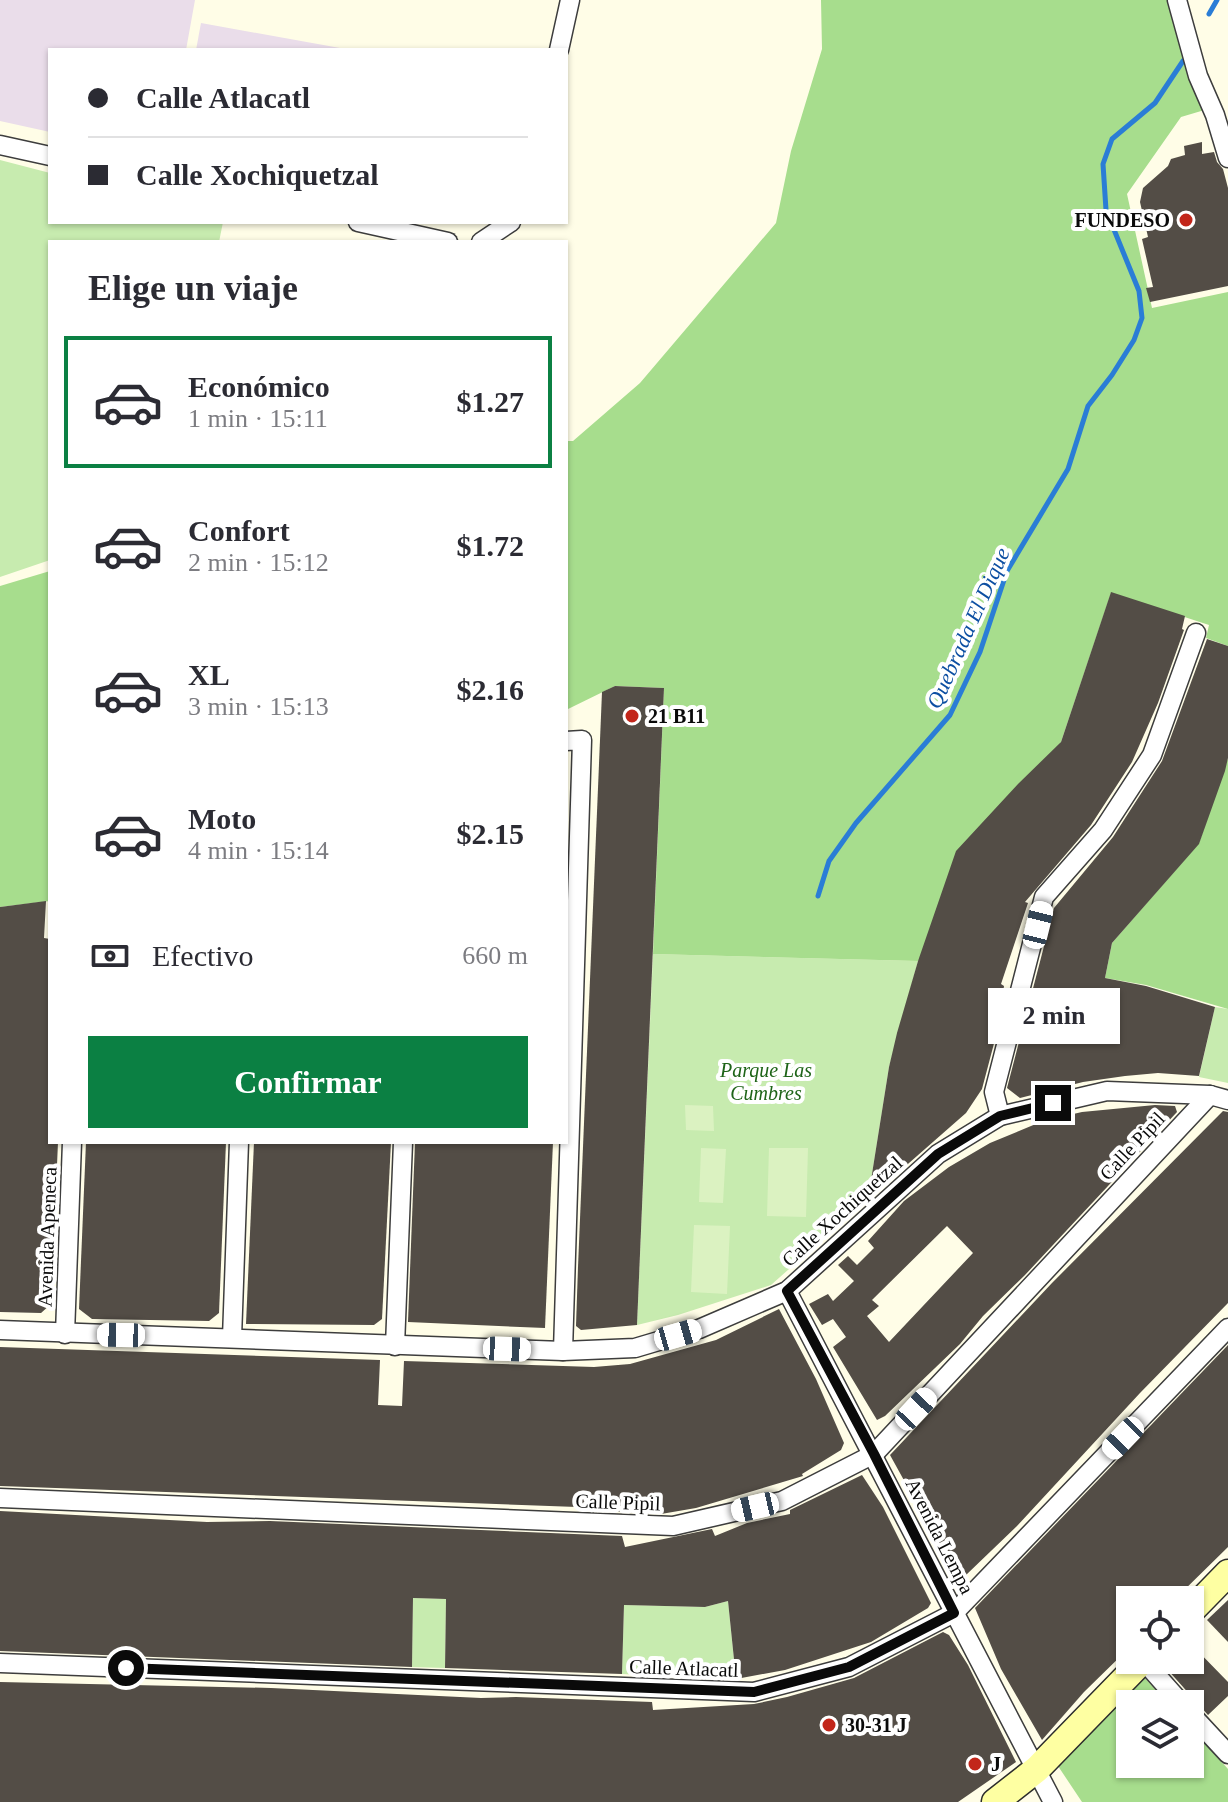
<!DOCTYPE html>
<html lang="es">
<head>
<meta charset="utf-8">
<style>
  :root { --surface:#fff; --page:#f7f7f7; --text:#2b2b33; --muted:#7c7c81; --line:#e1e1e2; --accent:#0b8043 }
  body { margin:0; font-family:"Times New Roman",serif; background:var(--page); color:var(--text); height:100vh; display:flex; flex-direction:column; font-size:30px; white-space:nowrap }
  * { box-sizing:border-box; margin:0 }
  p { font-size:26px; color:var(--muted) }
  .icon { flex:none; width:44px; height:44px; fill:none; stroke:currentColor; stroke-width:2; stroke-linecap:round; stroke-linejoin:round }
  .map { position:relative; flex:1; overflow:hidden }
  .drawer { position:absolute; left:48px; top:240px; width:520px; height:904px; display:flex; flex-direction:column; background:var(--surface); border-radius:0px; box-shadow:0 2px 6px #0004 }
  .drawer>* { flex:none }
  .hud { position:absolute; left:48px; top:48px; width:520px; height:176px; border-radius:0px; box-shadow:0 2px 6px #0004; display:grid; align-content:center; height:176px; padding:0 40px; background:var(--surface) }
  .tools { position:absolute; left:1116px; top:1586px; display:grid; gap:16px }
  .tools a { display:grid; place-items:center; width:88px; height:88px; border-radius:0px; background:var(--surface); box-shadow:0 2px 6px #0004; font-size:40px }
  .end { position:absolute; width:36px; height:36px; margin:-18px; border:10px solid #0a0a0a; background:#fff; box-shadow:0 0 0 4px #fff }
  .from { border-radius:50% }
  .bubble { position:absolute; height:56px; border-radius:0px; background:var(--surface); box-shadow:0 2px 6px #0004; font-size:26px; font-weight:800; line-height:56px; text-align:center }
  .car { position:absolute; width:24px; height:48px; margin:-24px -12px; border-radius:10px; box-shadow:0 0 6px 2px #0007; background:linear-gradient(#fff 24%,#345 0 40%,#fff 0 76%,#345 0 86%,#fff 0) }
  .hud b { display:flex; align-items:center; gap:28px; height:76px; font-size:30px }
  .hud b+b { border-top:2px solid var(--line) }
  .hud i { width:20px; height:20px; background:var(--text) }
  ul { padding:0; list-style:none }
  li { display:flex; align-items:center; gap:24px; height:132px; margin:0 16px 12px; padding:0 24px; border:4px solid transparent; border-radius:0px }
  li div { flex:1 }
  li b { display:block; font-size:30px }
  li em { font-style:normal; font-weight:800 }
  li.current { border-color:var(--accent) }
  li>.icon { width:72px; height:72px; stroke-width:1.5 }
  h2 { padding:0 40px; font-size:36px; line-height:96px }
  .pay { display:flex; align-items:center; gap:20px; height:88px; padding:0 40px; font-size:30px }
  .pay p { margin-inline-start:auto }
  .button { display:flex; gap:16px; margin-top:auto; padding:16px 40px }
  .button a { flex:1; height:92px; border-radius:0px; background:var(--accent); color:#fff; font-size:32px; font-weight:800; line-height:92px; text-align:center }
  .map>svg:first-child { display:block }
</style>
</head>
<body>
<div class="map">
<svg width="1228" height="1802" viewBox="0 0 1228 1802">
  <rect width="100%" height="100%" fill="#fffde7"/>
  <!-- industrial -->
  <g fill="#eaddea">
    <path d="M0,0H195L186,50H50V132L0,121Z"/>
    <path d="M201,23L340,48V50H196Z"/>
  </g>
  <!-- green -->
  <g fill="#c7ebaf">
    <path d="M0,160L50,173V222H223L219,242H50V560L0,577Z"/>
    <path d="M653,954L918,961L889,1067L868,1199L771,1285L678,1315L637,1325Z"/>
    <path d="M1215,1007L1228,1009V1083L1199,1077Z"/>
    <path d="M413,1598L446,1599L445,1668L412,1667Z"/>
    <path d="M728,1601L736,1680L622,1674L624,1605L705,1607Z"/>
  </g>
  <!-- forest -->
  <g fill="#a7dd8d">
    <path d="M821,0H1187L1190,17L1218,106L1181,117L1127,194L1152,308L1228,292V646L1206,638L1209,625L1111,593L1061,742L918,961L653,954L664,688L615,686L566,710V441H573L640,383L776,223L791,151L822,49Z"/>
    <path d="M50,571V901L0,907V586Z"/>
    <path d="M1228,758V1009L1146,985L1105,978L1112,943L1199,843Z"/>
    <path d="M1141,1674L1169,1704H1130V1764H1190V1727L1228,1769V1802H1082L1056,1763Z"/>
  </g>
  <!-- pitch -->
  <g fill="#dbf2c1">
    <path d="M685,1105L713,1106L714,1131L686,1130Z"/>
    <path d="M701,1148L726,1149L723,1203L699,1202Z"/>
    <path d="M769,1148H808L806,1217L767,1216Z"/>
    <path d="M694,1225L730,1226L727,1294L691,1292Z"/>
  </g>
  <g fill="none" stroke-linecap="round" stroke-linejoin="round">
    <!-- stream -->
    <g stroke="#2a7dd6" stroke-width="5">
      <path d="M1209,14L1217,0"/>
      <path d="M818,896L829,861L856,823L950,715L980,652L1007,571L1068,469L1088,406L1112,375L1134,340L1142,318L1139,291L1106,210L1103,164L1112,139L1155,103L1183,61"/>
    </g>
  </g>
  <!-- building -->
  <g fill="#534d46" fill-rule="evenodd">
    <path d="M1202,142V154L1214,152L1217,162L1223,169L1228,188V286L1150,302L1146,288L1153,287L1142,239L1148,237L1140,202L1143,188L1168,166L1171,159L1185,155L1184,146Z"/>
    <path d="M1111,592L1185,616L1182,629L1184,630L1158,703L1132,762L1091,825L1025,902L1028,903L1001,984L1004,986L1000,1013H1002L982,1089L966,1113L868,1199L889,1067L897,1033L918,961L956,851L1018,784L1061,742Z"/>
    <path d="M1207,639L1228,646V758L1225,771L1199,844L1112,943L1105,978L1146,986L1215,1007L1199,1076L1158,1073L1125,1076L1083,1082L1020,1098L1007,1088L1054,908L1113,837L1162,761Z"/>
    <path d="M615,686L664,688L637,1325L581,1330L576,1326L578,1267L602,692Z"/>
    <path d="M46,901L44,938L50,939V1142H58L51,1304L41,1313L0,1312V907Z"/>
    <path d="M1155,1105L1175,1106L1177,1112L1025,1275L983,1316L960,1344L885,1416L877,1420L833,1347L846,1337L833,1319L822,1325L809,1304L828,1294L833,1301L854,1281L838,1265L848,1256L857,1265L874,1248L868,1241L904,1201L949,1167L990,1143L1043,1121L1082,1112ZM947,1226L973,1253L889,1342L867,1316L879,1306L872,1300Z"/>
    <path d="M1223,1111L1228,1112V1303L1140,1393L1017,1526L966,1575L959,1577L951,1571L922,1513L890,1455L1052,1283Z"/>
    <path d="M86,1142H226L219,1313L209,1321L92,1319L79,1309Z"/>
    <path d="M254,1142H391L382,1319L374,1325L246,1324Z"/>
    <path d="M415,1142H553L545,1328L408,1322Z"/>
    <path d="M779,1309L816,1379L844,1443L841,1450L802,1474L803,1476L696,1508L661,1514L588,1510L577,1507L0,1486V1347L380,1360L378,1405L402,1406L404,1361L594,1367L630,1364L716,1340Z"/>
    <path d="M1228,1345V1547L1174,1600H1130V1647L1084,1692L1042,1740L1001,1669L975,1608Z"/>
    <path d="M862,1475L883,1507L931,1603L928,1608L871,1642L785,1670L736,1679L728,1601L705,1607L624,1605L622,1674L445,1668L446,1599L413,1598L412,1667L0,1651V1511L207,1522L270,1521L622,1536L625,1547L712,1529L715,1536L747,1523L790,1514V1510Z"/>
    <path d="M1228,1600V1642L1207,1620Z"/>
    <path d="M943,1632L949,1635L968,1665L1016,1762L958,1802H0V1682L271,1688L481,1698L516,1697L652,1702L653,1710L754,1704L787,1697L854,1678Z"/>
    <path d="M1190,1643L1228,1682V1696L1208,1715L1159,1660H1190Z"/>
  </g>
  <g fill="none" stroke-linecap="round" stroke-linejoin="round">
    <defs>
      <g id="minor">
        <path d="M1177,0L1198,76L1215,115L1228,158"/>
        <path d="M559,50L570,0"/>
        <path d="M0,145L50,156"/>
        <path d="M358,222L448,242"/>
        <path d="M481,242L511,222"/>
        <path d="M1000,1116L994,1092L1044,897L1103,830L1152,755L1196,633"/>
        <path d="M787,1291L1053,1802"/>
        <path d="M0,1330L563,1351L635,1348L699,1329L787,1291L938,1154L1000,1116L1107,1091L1210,1095L1228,1100"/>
        <path d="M65,1334L72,1142"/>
        <path d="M232,1338L239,1142"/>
        <path d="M395,1346L403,1142"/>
        <path d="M563,1351L582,740L566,741"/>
        <path d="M0,1498L673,1526L782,1501L874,1454L1210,1095"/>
        <path d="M1143,1660L1182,1704"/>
        <path d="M0,1663L754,1692L849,1667L954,1613L1228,1328"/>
        <path d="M1190,1713L1228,1754"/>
      </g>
      <g id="secondary">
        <path d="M1190,1612L1228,1573"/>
        <path d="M995,1802L1037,1769L1143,1660"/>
      </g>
    </defs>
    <!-- minor casing -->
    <use href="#minor" stroke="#3d3d3d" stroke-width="21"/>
    <!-- secondary casing -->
    <use href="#secondary" stroke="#2c2c2c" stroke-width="29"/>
    <!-- minor -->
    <use href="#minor" stroke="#fff" stroke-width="18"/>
    <!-- secondary -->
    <use href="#secondary" stroke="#feffa2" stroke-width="26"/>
  </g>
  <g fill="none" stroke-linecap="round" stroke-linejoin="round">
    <!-- route -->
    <path stroke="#0a0a0a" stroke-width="10" d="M126,1668L754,1692L849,1667L954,1613L874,1454L787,1291L938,1154L1000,1116L1053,1103"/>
  </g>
  <!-- markers -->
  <g fill="#c2261a" stroke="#fff" stroke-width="3">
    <circle cx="1186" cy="220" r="8"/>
    <circle cx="632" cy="716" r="8"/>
    <circle cx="829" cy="1725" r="8"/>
    <circle cx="975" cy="1764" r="8"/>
  </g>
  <g text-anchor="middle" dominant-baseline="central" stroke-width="8" stroke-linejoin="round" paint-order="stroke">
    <!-- poi labels -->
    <g font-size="20" font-weight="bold" fill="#0a0a0a" stroke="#fff" text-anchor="start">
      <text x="1170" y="220" text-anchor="end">FUNDESO</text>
      <text x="648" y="716">21 B11</text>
      <text x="845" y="1725">30-31 J</text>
      <text x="991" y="1764">J</text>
    </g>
    <!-- park labels -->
    <g font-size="20" font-style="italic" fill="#1e6418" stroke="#fff">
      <text x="766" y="1070">Parque Las<tspan x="766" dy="23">Cumbres</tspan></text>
    </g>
    <!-- street labels -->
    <g font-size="20" fill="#0a0a0a" stroke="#fff">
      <text transform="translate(1132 1146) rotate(-47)">Calle Pipil</text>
      <text transform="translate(842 1211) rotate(-42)">Calle Xochiquetzal</text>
      <text transform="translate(47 1237) rotate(-88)">Avenida Apeneca</text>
      <text transform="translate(618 1502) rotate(2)">Calle Pipil</text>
      <text transform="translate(940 1536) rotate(63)">Avenida Lempa</text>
      <text transform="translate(684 1668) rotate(2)">Calle Atlacatl</text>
    </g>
    <!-- water labels -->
    <g font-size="22" font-style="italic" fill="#0d4fa2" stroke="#fff">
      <text transform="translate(968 628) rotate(-66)">Quebrada El Dique</text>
    </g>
  </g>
</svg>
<div class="tools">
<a><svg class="icon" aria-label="locate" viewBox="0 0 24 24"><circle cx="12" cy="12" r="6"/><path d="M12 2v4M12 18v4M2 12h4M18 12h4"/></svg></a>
<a><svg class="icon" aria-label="layers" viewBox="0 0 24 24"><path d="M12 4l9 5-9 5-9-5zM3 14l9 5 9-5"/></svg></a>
</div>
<i class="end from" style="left:126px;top:1668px"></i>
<i class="end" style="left:1053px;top:1103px"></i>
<div class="bubble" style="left:988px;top:988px;width:132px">2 min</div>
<i class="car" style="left:1038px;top:925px;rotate:14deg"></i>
<i class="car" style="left:121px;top:1335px;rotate:271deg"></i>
<i class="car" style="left:678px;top:1335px;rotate:74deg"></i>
<i class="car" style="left:507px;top:1349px;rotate:92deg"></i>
<i class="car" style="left:916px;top:1409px;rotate:43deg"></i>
<i class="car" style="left:1123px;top:1438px;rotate:224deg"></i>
<i class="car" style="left:755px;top:1507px;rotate:257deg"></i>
<div class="hud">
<b><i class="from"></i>Calle Atlacatl</b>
<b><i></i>Calle Xochiquetzal</b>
</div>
<section class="drawer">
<h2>Elige un viaje</h2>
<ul>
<li class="current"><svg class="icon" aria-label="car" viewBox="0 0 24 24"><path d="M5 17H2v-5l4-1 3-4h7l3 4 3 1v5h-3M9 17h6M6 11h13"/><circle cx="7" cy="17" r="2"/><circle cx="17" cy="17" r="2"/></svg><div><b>Económico</b><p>1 min · 15:11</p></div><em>$1.27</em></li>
<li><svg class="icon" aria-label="car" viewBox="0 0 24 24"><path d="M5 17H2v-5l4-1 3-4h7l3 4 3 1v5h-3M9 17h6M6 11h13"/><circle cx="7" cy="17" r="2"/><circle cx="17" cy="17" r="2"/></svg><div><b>Confort</b><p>2 min · 15:12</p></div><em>$1.72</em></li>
<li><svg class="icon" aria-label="car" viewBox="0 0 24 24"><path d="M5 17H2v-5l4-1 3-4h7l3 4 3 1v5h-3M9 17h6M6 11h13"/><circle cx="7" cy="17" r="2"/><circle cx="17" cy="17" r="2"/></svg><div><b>XL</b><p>3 min · 15:13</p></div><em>$2.16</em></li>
<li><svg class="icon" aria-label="car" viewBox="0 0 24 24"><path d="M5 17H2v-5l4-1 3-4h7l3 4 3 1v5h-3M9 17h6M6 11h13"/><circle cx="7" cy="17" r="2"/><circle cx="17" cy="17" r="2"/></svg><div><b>Moto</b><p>4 min · 15:14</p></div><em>$2.15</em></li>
</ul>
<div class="pay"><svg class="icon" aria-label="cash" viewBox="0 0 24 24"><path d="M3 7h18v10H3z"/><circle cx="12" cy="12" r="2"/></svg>Efectivo<p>660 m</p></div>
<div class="button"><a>Confirmar</a></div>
</section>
</div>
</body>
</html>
